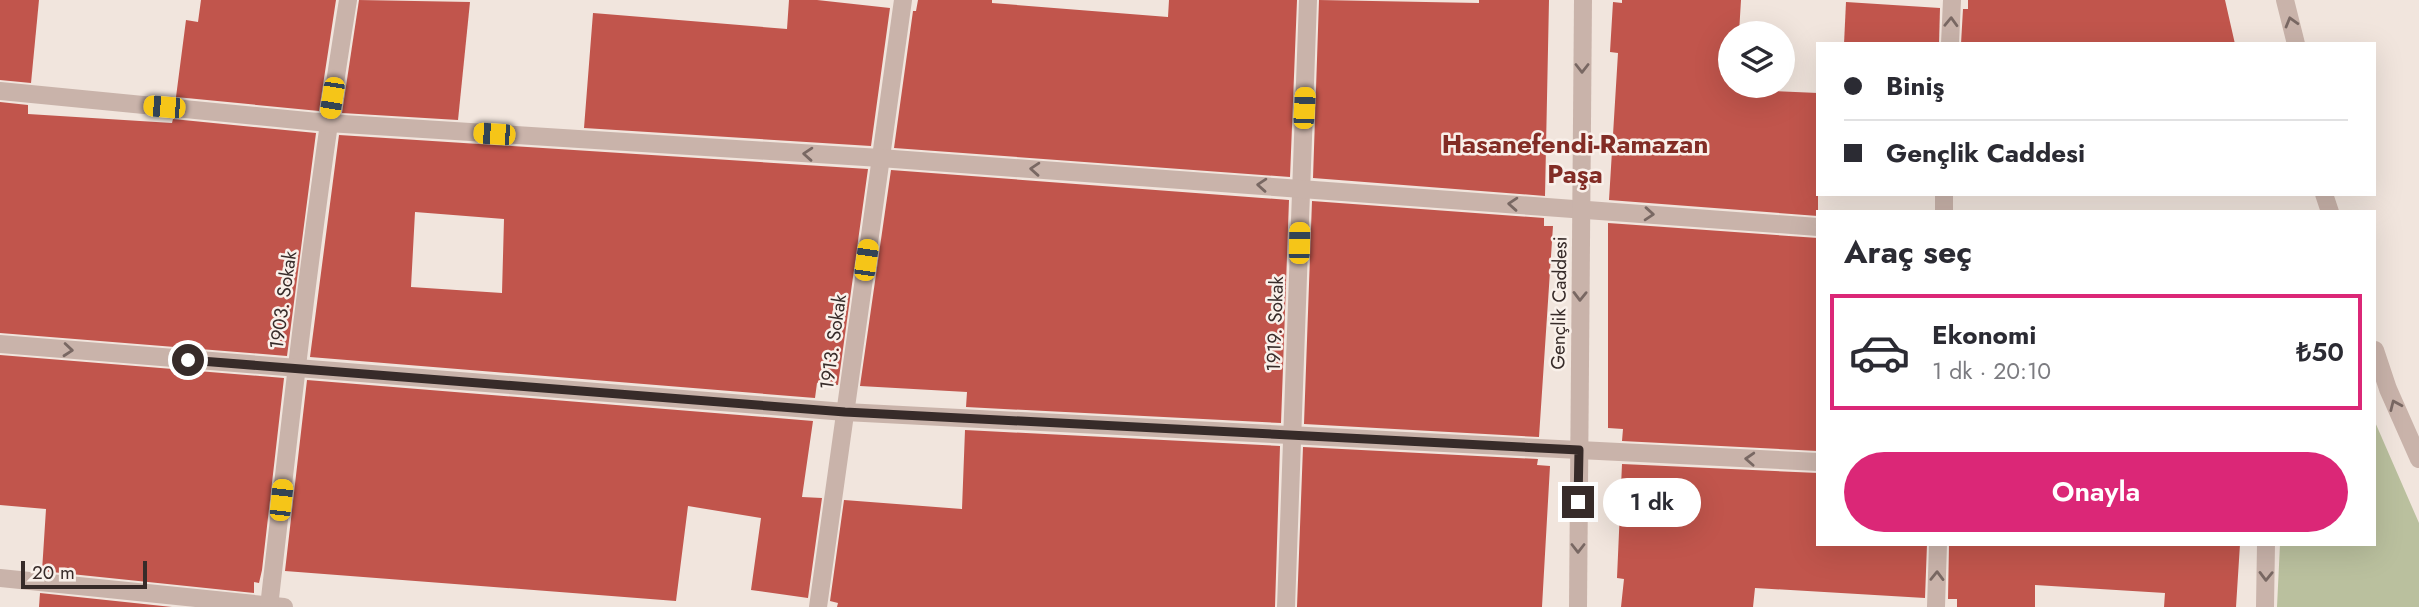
<!DOCTYPE html>
<html lang="tr">
<head>
<meta charset="utf-8">
<style>
  :root { --surface:#fff; --page:#f7f7f7; --text:#2b2b33; --muted:#7c7c81; --line:#e1e1e2; --accent:#db2777 }
  body { margin:0; font-family:Jost,sans-serif; background:var(--page); color:var(--text); height:100vh; display:flex; flex-direction:column; font-size:26px; white-space:nowrap }
  * { box-sizing:border-box; margin:0 }
  p { font-size:23px; color:var(--muted) }
  .icon { flex:none; width:38px; height:38px; fill:none; stroke:currentColor; stroke-width:2; stroke-linecap:round; stroke-linejoin:round }
  .map { position:relative; flex:1; overflow:hidden }
  .sheet { position:absolute; left:1816px; top:210px; width:560px; height:336px; display:flex; flex-direction:column; background:var(--surface); border-radius:0px; box-shadow:0 7px 28px #0002 }
  .sheet>* { flex:none }
  .hud { position:absolute; left:1816px; top:42px; width:560px; height:154px; border-radius:0px; box-shadow:0 7px 28px #0002; display:grid; align-content:center; height:154px; padding:0 28px; background:var(--surface) }
  .buttons { position:absolute; left:1718px; top:21px; display:grid; gap:14px }
  .buttons a { display:grid; place-items:center; width:77px; height:77px; border-radius:50%; background:var(--surface); box-shadow:0 7px 28px #0002; font-size:35px }
  .scale { position:absolute; left:21px; bottom:18px; width:126px; box-sizing:border-box; padding-left:7px; border:4px solid #372b29; border-top:0; font-size:19px; line-height:24px; white-space:nowrap; color:#372b29; -webkit-text-stroke:5px #f9f0ea; paint-order:stroke }
  .end { position:absolute; width:32px; height:32px; margin:-16px; border:9px solid #372b29; background:#fff; box-shadow:0 0 0 4px #fff }
  .from { border-radius:50% }
  .bubble { position:absolute; height:49px; border-radius:24px; background:var(--surface); box-shadow:0 7px 28px #0002; font-size:23px; font-weight:600; line-height:49px; text-align:center }
  .car { position:absolute; width:21px; height:42px; margin:-21px -10px; border-radius:9px; box-shadow:0 0 5px 2px #0007; background:linear-gradient(#f5c518 24%,#345 0 40%,#f5c518 0 76%,#345 0 86%,#f5c518 0) }
  .hud b { display:flex; align-items:center; gap:24px; height:66px; font-size:26px }
  .hud b+b { border-top:2px solid var(--line) }
  .hud i { width:18px; height:18px; background:var(--text) }
  ul { padding:0; list-style:none }
  li { display:flex; align-items:center; gap:21px; height:116px; margin:0 14px 10px; padding:0 14px; border:4px solid var(--line); border-radius:0px }
  li div { flex:1 }
  li b { display:block; font-size:26px }
  li em { font-style:normal; font-weight:600 }
  li.selected { border-color:var(--accent) }
  li>.icon { width:63px; height:63px; stroke-width:1.5 }
  h2 { padding:0 28px; font-size:32px; line-height:84px }
  .action { display:flex; gap:14px; margin-top:auto; padding:14px 28px }
  .action a { flex:1; height:80px; border-radius:42px; background:var(--accent); color:#fff; font-size:28px; font-weight:600; line-height:80px; text-align:center }
  .map>svg:first-child { display:block }
</style>
</head>
<body>
<div class="map">
<svg width="2419" height="607" viewBox="0 0 2419 607">
  <rect width="100%" height="100%" fill="#f1e5dd"/>
  <!-- green -->
  <path fill="#bac09e" d="M2375,422L2419,523V607H2277L2280,544H2375Z"/>
  <!-- building -->
  <g fill="#c1554c" fill-rule="evenodd">
    <path d="M0,0H39L31,83L0,80Z"/>
    <path d="M201,0H336L319,111L176,97L186,20L198,22Z"/>
    <path d="M359,0L470,2L458,120L342,113Z"/>
    <path d="M789,0H817L890,8L871,146L584,128L593,13L787,29Z"/>
    <path d="M918,0H992V3L1168,17L1169,0H1297L1290,177L894,148L913,11H916Z"/>
    <path d="M1319,0L1479,3V0H1549L1545,196L1313,178Z"/>
    <path d="M1622,0H1741L1739,33H1731V86H1773V91L1818,93V216L1609,200L1618,53L1610,52L1613,2L1622,3Z"/>
    <path d="M1968,0H2225L2235,44H1961L1963,9H1968Z"/>
    <path d="M1846,2L1940,8L1939,44H1844Z"/>
    <path d="M0,102L28,105V114L172,123L173,119L316,133L287,356L0,333Z"/>
    <path d="M339,135L868,169L838,385L817,383L815,398L310,357ZM415,212L504,219L502,293L411,287Z"/>
    <path d="M891,170L1289,200L1281,423L966,407L967,392L860,386Z"/>
    <path d="M1312,201L1544,218V226H1553L1539,437L1304,424Z"/>
    <path d="M1608,223L1818,238V451L1622,441L1623,429L1608,428Z"/>
    <path d="M0,355L284,378L262,570L259,583L254,582V593L42,571L46,509L0,505Z"/>
    <path d="M307,380L813,421L802,497L822,498L808,598L751,590L761,518L688,506L676,601L285,571Z"/>
    <path d="M965,430L1280,446L1275,607H837L838,603L830,601L844,500L962,509Z"/>
    <path d="M1303,447L1538,459L1537,465L1550,466L1542,607H1297Z"/>
    <path d="M1622,464L1818,473V544H1927L1925,598L1755,588L1753,607H1621L1624,579L1617,578Z"/>
    <path d="M1949,544H2240L2236,607H2164L2165,593L2035,585V607H1957V599H1948Z"/>
    <path d="M40,593L172,607H39Z"/>
  </g>
  <g fill="none" stroke-linecap="round" stroke-linejoin="round">
    <!-- minor -->
    <g stroke="#c9b3aa" stroke-width="18">
      <path d="M1950,44L1952,0"/>
      <path d="M1944,212V194"/>
      <path d="M1579,450L1818,462"/>
      <path d="M0,578L284,607"/>
      <path d="M269,607C292,404 315,202 348,0"/>
      <path d="M818,607L903,0"/>
      <path d="M1286,607L1308,0"/>
      <path d="M1936,607L1938,544"/>
      <path d="M2265,607L2266,544"/>
    </g>
    <!-- tertiary -->
    <g stroke="#c9b3aa" stroke-width="18">
      <path d="M2285,0L2296,44"/>
      <path d="M0,91L328,123L880,158L1818,227"/>
      <path d="M2324,194L2330,212"/>
      <path d="M0,344L845,412L1579,450"/>
      <path d="M2375,350L2388,389L2419,459"/>
      <path d="M1578,607L1583,0"/>
    </g>
  </g>
  <!-- one-way arrows -->
  <defs><path id="oneway-chevron" d="M-2-3.5L2.5 0L-2 3.5" fill="none" stroke-width="1.6" stroke-linecap="round" stroke-linejoin="round" transform="scale(1.75)"/></defs>
  <g stroke="#796863">
    <use href="#oneway-chevron" transform="translate(1951 22) rotate(-88)"/>
    <use href="#oneway-chevron" transform="translate(2291 22) rotate(-106)"/>
    <use href="#oneway-chevron" transform="translate(1582 68) rotate(90)"/>
    <use href="#oneway-chevron" transform="translate(808 154) rotate(-176)"/>
    <use href="#oneway-chevron" transform="translate(1035 169) rotate(-176)"/>
    <use href="#oneway-chevron" transform="translate(1262 185) rotate(-176)"/>
    <use href="#oneway-chevron" transform="translate(1513 204) rotate(-176)"/>
    <use href="#oneway-chevron" transform="translate(1649 214) rotate(4)"/>
    <use href="#oneway-chevron" transform="translate(1580 296) rotate(91)"/>
    <use href="#oneway-chevron" transform="translate(68 350) rotate(5)"/>
    <use href="#oneway-chevron" transform="translate(2395 405) rotate(-114)"/>
    <use href="#oneway-chevron" transform="translate(1750 459) rotate(-177)"/>
    <use href="#oneway-chevron" transform="translate(1578 548) rotate(90)"/>
    <use href="#oneway-chevron" transform="translate(1937 576) rotate(-89)"/>
    <use href="#oneway-chevron" transform="translate(2266 576) rotate(91)"/>
  </g>
  <g fill="none" stroke-linecap="round" stroke-linejoin="round">
    <!-- route -->
    <path stroke="#372b29" stroke-width="9" d="M188,360L845,412L1579,450L1578,502"/>
  </g>
  <g text-anchor="middle" dominant-baseline="central" stroke-width="5" stroke-linejoin="round" paint-order="stroke">
    <!-- street labels -->
    <g font-size="19" fill="#372b29" stroke="#f9f0ea">
      <text transform="translate(283 300) rotate(-82)">1903. Sokak</text>
      <text transform="translate(1559 303) rotate(-89)">Gençlik Caddesi</text>
      <text transform="translate(1275 324) rotate(-88)">1919. Sokak</text>
      <text transform="translate(833 342) rotate(-82)">1913. Sokak</text>
    </g>
    <!-- district labels -->
    <g font-size="26" font-weight="bold" fill="#822c25" stroke="#f9f0ea">
      <text x="1575" y="144">Hasanefendi-Ramazan<tspan x="1575" dy="30">Paşa</tspan></text>
    </g>
  </g>
</svg>
<div class="buttons">
<a><svg class="icon" aria-label="layers" viewBox="0 0 24 24"><path d="M12 4l9 5-9 5-9-5zM3 14l9 5 9-5"/></svg></a>
</div>
<div class="scale">20 m</div>
<i class="end from" style="left:188px;top:360px"></i>
<i class="end" style="left:1578px;top:502px"></i>
<div class="bubble" style="left:1603px;top:478px;width:98px">1 dk</div>
<i class="car" style="left:332px;top:98px;rotate:189deg"></i>
<i class="car" style="left:164px;top:107px;rotate:275deg"></i>
<i class="car" style="left:1304px;top:108px;rotate:3deg"></i>
<i class="car" style="left:494px;top:134px;rotate:274deg"></i>
<i class="car" style="left:1299px;top:243px;rotate:1deg"></i>
<i class="car" style="left:866px;top:260px;rotate:8deg"></i>
<i class="car" style="left:281px;top:500px;rotate:6deg"></i>
<div class="hud">
<b><i class="from"></i>Biniş</b>
<b><i></i>Gençlik Caddesi</b>
</div>
<section class="sheet">
<h2>Araç seç</h2>
<ul>
<li class="selected"><svg class="icon" aria-label="car" viewBox="0 0 24 24"><path d="M5 17H2v-5l4-1 3-4h7l3 4 3 1v5h-3M9 17h6M6 11h13"/><circle cx="7" cy="17" r="2"/><circle cx="17" cy="17" r="2"/></svg><div><b>Ekonomi</b><p>1 dk · 20:10</p></div><em>₺50</em></li>
</ul>
<div class="action"><a>Onayla</a></div>
</section>
</div>
</body>
</html>
